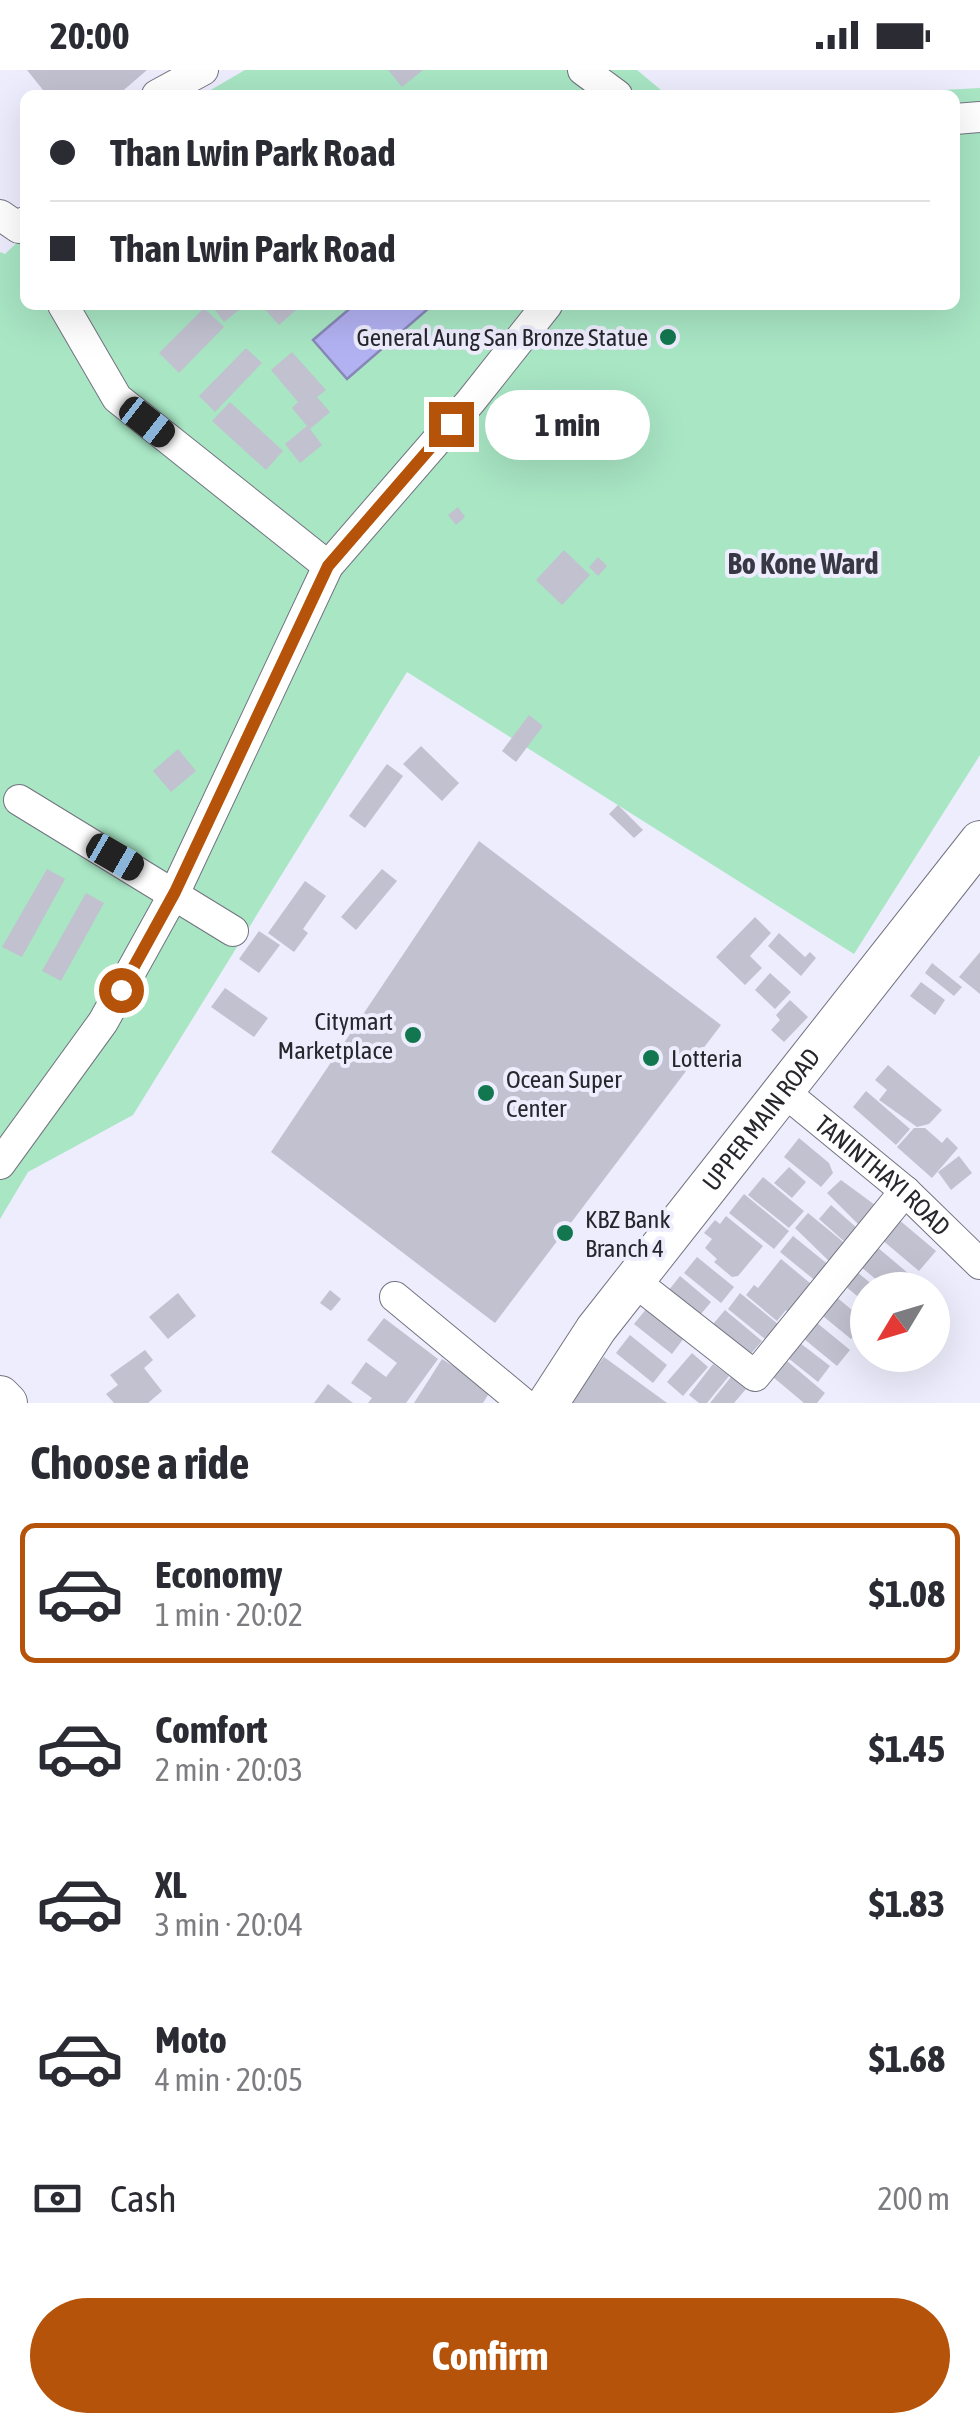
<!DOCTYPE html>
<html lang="en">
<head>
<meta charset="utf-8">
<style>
  :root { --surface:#fff; --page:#f2f2f3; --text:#2b2b33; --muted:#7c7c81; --line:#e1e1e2; --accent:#b45309 }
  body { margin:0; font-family:"Asap Condensed",sans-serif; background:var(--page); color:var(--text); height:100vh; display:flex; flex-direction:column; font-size:38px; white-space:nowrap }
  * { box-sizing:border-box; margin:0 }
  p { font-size:32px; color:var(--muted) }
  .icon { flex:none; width:55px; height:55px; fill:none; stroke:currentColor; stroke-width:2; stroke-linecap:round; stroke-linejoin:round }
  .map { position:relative; height:1333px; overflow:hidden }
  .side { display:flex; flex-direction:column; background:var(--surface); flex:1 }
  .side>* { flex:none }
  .top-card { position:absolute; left:20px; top:20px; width:940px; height:220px; border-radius:15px; box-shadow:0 10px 40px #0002; display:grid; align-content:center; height:220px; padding:0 30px; background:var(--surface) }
  .needle { width:65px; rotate:232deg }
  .controls { position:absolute; left:850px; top:1202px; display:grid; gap:20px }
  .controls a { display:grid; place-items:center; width:100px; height:100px; border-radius:50%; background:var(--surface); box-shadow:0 10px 40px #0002; font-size:50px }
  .end { position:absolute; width:45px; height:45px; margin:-22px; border:12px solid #b45309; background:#fff; box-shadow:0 0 0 5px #fff }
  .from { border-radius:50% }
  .bubble { position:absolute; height:70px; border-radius:35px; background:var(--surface); box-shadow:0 10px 40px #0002; font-size:32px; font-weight:700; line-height:70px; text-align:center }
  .car { position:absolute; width:30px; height:60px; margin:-30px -15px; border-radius:12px; box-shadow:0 0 8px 2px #0007; background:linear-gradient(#222 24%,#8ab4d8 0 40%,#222 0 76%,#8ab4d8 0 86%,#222 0) }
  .top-card b { display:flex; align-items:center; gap:35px; height:95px; font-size:38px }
  .top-card b+b { border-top:2px solid var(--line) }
  .top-card i { width:25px; height:25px; background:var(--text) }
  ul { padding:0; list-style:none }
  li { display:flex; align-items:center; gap:30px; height:140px; margin:0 20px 15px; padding:0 10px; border:5px solid transparent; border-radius:15px }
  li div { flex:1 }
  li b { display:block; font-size:38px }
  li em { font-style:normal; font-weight:700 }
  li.current { border-color:var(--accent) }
  li>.icon { width:90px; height:90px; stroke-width:1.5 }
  h2 { padding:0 30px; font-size:45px; line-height:120px }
  .pay { display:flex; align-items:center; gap:25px; height:110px; padding:0 30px; font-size:38px }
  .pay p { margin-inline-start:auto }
  .button { display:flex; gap:20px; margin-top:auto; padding:20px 30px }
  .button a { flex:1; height:115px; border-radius:60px; background:var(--accent); color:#fff; font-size:40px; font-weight:700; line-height:115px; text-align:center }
  .status { display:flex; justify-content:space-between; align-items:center; height:70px; padding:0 50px; background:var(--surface); direction:ltr }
  .status svg { height:28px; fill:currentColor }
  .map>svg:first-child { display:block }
</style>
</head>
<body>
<div class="status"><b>20:00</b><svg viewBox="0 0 49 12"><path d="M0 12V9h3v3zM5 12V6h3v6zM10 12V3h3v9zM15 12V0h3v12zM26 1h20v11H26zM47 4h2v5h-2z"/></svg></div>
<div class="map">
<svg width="980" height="1333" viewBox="0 0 980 1333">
  <rect width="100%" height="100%" fill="#ededfd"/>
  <!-- green -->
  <g fill="#a8e6c4">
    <path d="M245,0H637L667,25H202Z"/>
    <path d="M980,18V685L854,884L407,602L133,1045L28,1102L0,1149V182L5,184L25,165V235H955V25H847Z"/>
  </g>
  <!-- water -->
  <path fill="#b2b1f2" stroke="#8887b7" stroke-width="2.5" d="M354,235H427L429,238L347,309L313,270Z"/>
  <!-- building -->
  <g fill="#c1c1d0">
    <path d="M27,0H147L118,25H47Z"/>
    <path d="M388,0H423L402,17Z"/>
    <path d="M211,235H245L224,252Z"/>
    <path d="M261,235H292L296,240L279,255Z"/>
    <path d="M204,238L224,257L179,303L159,283Z"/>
    <path d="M246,278L262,293L215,342L199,326Z"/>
    <path d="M292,282L326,320L317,327L330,342L310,359L322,375L300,393L285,374L307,356L292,338L298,332L271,300Z"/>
    <path d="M230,332L283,381L266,400L212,351Z"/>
    <path d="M458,437L465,447L456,455L448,445Z"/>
    <path d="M564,480L590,505L562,535L536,510Z"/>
    <path d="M598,487L607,496L598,506L589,497Z"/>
    <path d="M529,645L543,656L516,692L502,681Z"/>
    <path d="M421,676L459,713L442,731L403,694Z"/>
    <path d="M178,679L196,701L171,722L153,701Z"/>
    <path d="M387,694L403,706L365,758L349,746Z"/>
    <path d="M618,735L643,760L634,768L609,744Z"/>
    <path d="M479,771L721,955L495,1253L271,1082Z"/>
    <path d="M47,799L65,809L22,887L2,877Z"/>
    <path d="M382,799L397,811L356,860L341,847Z"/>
    <path d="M305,811L326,826L303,859L308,863L294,882L268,863Z"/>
    <path d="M86,823L104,833L61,911L42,901Z"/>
    <path d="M755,847L771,863L750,886L762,898L745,915L716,887Z"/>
    <path d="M259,861L280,875L259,903L239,889Z"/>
    <path d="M779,863L805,887L810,882L816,888L801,906L768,876Z"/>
    <path d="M980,882V924L959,907Z"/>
    <path d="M932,893L962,917L954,926L925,903Z"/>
    <path d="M770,903L791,922L775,939L755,920Z"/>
    <path d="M921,912L945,930L935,945L910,926Z"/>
    <path d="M225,918L268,948L254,967L211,937Z"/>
    <path d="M790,930L808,947L784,972L771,960L780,950L776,945Z"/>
    <path d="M888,995L942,1040L929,1054L917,1057L879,1030L887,1020L875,1010Z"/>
    <path d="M866,1021L910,1059L896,1075L853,1037Z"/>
    <path d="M914,1058H925L942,1073L947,1067L958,1078L932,1108L897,1077Z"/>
    <path d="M799,1068L829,1093L833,1103L821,1117L784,1087Z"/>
    <path d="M959,1086L972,1103L951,1120L938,1102Z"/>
    <path d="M789,1097L806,1112L792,1128L774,1113Z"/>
    <path d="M763,1107L804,1141L789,1158L748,1125Z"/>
    <path d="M841,1110L875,1135L860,1156L827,1123Z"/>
    <path d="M744,1124L789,1161L774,1179L729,1143Z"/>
    <path d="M831,1135L858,1159L846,1173L819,1149Z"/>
    <path d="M808,1143L847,1175L832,1194L795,1158Z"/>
    <path d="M726,1146L763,1176L738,1206L732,1207L714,1192L717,1189L705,1178L712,1169L704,1163L715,1150L720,1154Z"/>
    <path d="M898,1149L936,1181L919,1201L881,1169Z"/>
    <path d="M793,1166L830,1196L817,1212L780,1182Z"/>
    <path d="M877,1177L915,1209L906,1220H889L861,1197Z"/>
    <path d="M697,1187L734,1217L721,1233L684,1203Z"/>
    <path d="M781,1189L810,1213L789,1244L786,1240L777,1251L746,1225L754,1215L758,1218Z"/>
    <path d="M857,1202L879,1220H868V1249L859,1243L867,1234L845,1216Z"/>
    <path d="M680,1206L711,1232L696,1250L669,1220Z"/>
    <path d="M330,1220L341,1229L331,1241L320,1233Z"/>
    <path d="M178,1223L196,1246L168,1269L149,1247Z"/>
    <path d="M740,1223L778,1254L765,1269L728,1239Z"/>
    <path d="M833,1224L866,1252L851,1269L818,1242Z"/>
    <path d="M647,1238L684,1268L672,1284L634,1254Z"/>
    <path d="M725,1240L762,1271L748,1287L708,1260Z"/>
    <path d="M384,1248L438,1289L406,1333H368L372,1328L351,1313L366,1292L386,1307L397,1293L367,1270Z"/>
    <path d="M811,1248L850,1280L837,1296L798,1264Z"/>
    <path d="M630,1265L667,1295L653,1313L616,1283Z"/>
    <path d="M800,1273L830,1296L818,1312L788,1288Z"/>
    <path d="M145,1280L153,1290L144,1298L162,1321L148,1333H114L106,1324L118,1315L110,1305Z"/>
    <path d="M692,1283L708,1297L683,1326L667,1312Z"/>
    <path d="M604,1287L667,1333H570Z"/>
    <path d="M442,1289L491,1320L483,1333H414Z"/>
    <path d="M787,1291L825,1323L817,1333H804L773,1307Z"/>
    <path d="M713,1294L729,1306L707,1333H699L689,1325Z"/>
    <path d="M731,1307L746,1319L734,1333H710Z"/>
    <path d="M328,1314L353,1333H314Z"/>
  </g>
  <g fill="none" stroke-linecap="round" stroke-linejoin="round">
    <defs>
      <g id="minor">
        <path d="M583,0L617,25"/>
        <path d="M157,25L203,0"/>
        <path d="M955,49L980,47"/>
        <path d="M0,145L19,158L25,152"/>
        <path d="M63,235L117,328L328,496"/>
        <path d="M19,730L233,861"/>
        <path id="s1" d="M782,1020L905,1121L980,1194"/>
        <path d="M0,1094L103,952L175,822L328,496L471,331L547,235"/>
        <path d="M634,1211L755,1306L905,1121"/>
        <path d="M395,1227L523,1333"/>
      </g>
      <g id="major">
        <path d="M0,1326L7,1333"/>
        <path id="s2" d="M548,1333L596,1259L980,771"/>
      </g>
    </defs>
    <!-- minor casing -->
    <use href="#minor" stroke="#737381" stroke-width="32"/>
    <!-- major casing -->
    <use href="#major" stroke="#737381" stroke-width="42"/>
    <!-- minor -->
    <use href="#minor" stroke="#fff" stroke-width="30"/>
    <!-- major -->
    <use href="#major" stroke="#fff" stroke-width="40"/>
  </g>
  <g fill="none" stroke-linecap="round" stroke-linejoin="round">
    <!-- route -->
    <path stroke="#b45309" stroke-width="12" d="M121,920L175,822L328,496L451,354"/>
  </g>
  <!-- markers -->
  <g fill="#12774f" stroke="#ededfd" stroke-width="4">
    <circle cx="668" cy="267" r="10"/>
    <circle cx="413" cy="965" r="10"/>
    <circle cx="651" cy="988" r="10"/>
    <circle cx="486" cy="1023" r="10"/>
    <circle cx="565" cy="1163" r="10"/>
  </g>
  <g text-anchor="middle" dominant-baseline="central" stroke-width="8" stroke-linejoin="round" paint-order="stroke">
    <!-- poi labels -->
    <g font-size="25" fill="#26262c" stroke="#ededfd" text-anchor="start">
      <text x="648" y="267" text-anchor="end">General Aung San Bronze Statue</text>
      <text x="393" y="951" text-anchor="end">Citymart<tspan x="393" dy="29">Marketplace</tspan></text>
      <text x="671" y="988">Lotteria</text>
      <text x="506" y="1009">Ocean Super<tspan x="506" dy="29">Center</tspan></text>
      <text x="585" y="1149">KBZ Bank<tspan x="585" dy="29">Branch 4</tspan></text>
    </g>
    <!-- street labels -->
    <g font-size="25" fill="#26262c" stroke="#ededfd">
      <text stroke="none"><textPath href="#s2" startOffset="355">UPPER MAIN ROAD</textPath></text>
      <text stroke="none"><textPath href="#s1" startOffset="132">TANINTHAYI ROAD</textPath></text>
    </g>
    <!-- quarter labels -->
    <g font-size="30" font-weight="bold" fill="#383844" stroke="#ededfd">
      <text x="803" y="493">Bo Kone Ward</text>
    </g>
  </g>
</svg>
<div class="controls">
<a><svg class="needle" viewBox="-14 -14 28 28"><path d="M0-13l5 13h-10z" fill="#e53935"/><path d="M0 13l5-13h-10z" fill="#7c7c81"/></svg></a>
</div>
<i class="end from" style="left:121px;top:920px"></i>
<i class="end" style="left:451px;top:354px"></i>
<div class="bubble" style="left:485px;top:320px;width:165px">1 min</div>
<i class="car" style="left:147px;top:352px;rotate:128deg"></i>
<i class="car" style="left:115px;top:787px;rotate:120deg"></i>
<div class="top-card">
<b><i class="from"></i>Than Lwin Park Road</b>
<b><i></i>Than Lwin Park Road</b>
</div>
</div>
<section class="side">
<h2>Choose a ride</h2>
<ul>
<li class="current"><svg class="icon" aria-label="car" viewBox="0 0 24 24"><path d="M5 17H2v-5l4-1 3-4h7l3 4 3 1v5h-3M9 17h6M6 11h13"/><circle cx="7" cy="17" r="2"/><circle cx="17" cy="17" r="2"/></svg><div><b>Economy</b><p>1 min · 20:02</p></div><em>$1.08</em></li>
<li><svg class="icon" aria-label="car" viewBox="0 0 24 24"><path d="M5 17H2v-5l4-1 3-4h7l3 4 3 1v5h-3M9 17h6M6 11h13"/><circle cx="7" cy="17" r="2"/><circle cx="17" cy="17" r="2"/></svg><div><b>Comfort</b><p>2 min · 20:03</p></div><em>$1.45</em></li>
<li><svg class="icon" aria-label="car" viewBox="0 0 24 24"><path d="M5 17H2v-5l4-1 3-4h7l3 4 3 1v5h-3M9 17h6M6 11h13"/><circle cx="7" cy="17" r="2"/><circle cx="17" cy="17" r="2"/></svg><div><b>XL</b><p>3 min · 20:04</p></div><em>$1.83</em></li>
<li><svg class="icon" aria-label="car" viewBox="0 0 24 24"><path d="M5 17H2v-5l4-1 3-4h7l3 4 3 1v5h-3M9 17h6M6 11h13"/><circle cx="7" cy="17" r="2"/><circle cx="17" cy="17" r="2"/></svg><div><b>Moto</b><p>4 min · 20:05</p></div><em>$1.68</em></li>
</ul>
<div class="pay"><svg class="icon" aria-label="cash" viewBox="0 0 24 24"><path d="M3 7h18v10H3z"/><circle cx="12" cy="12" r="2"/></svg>Cash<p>200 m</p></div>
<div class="button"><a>Confirm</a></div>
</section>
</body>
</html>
